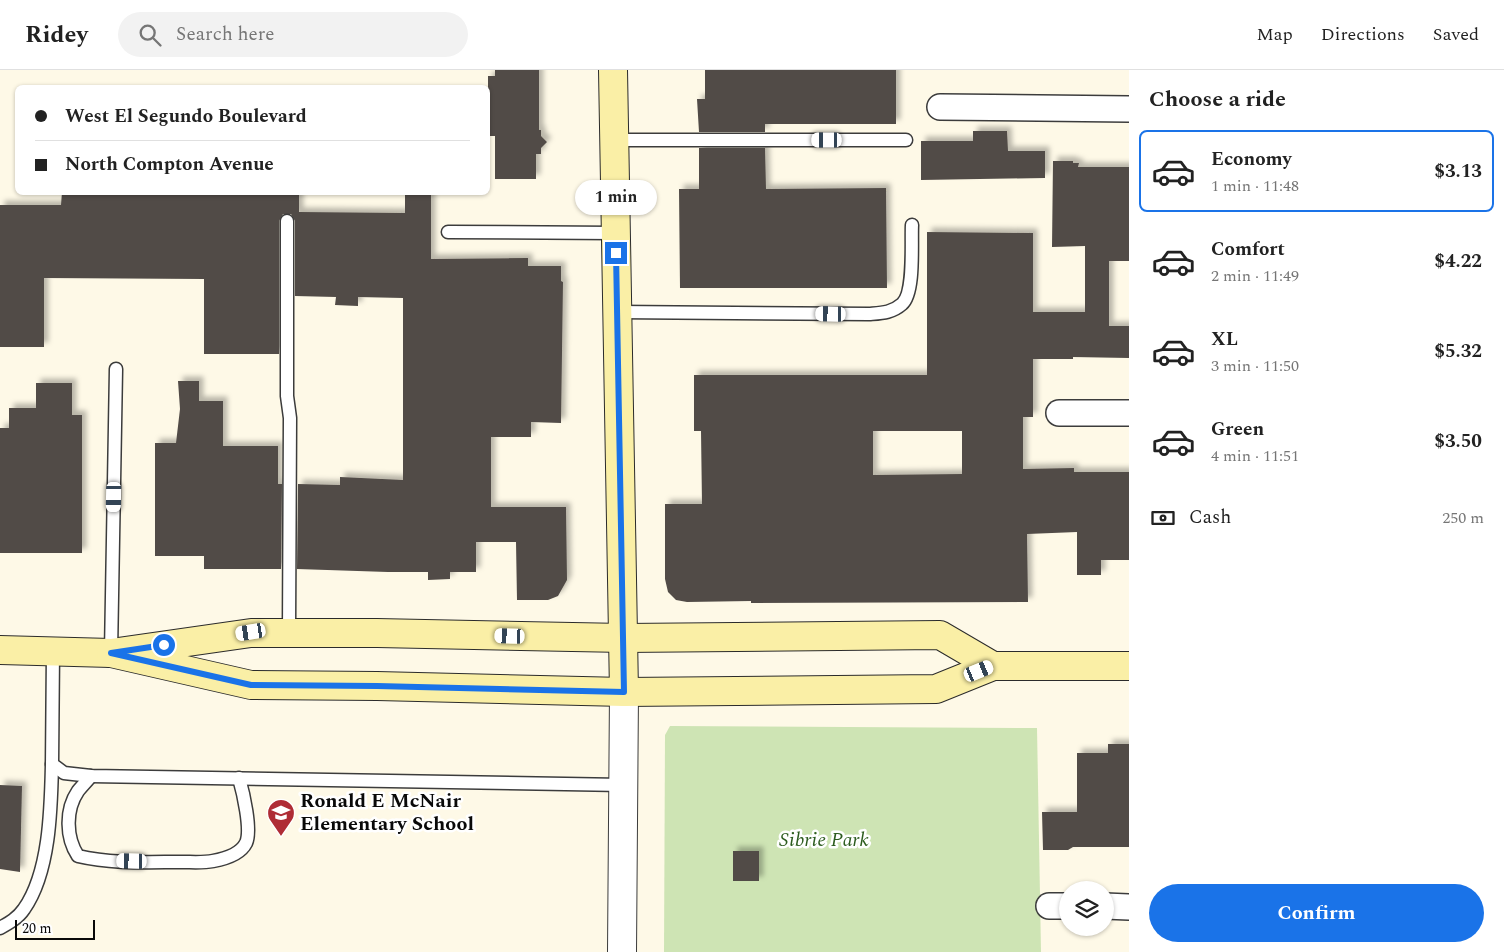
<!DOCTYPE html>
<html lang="en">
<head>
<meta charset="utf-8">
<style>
  :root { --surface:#fff; --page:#f2f2f2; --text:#222; --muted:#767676; --line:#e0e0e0; --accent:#1a73e8 }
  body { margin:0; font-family:Spectral,serif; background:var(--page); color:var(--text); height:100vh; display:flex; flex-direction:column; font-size:19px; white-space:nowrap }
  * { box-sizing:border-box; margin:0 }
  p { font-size:16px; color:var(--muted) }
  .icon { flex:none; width:28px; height:28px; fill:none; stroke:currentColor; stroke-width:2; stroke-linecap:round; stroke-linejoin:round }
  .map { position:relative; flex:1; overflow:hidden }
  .sheet { display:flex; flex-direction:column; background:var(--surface); width:375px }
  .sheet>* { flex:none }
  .guide { position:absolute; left:15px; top:15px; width:475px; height:110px; border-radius:8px; box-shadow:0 1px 4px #0004; display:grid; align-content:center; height:110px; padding:0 20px; background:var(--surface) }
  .buttons { position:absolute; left:1059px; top:811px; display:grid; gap:10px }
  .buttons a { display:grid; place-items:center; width:55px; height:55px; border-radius:50%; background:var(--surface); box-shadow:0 1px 4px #0004; font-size:25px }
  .scale { position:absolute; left:15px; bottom:12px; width:80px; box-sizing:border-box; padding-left:5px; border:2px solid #090909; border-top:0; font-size:14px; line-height:18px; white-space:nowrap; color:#090909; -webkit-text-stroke:4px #fff; paint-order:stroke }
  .end { position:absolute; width:22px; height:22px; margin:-11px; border:6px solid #1a73e8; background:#fff; box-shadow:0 0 0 2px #fff }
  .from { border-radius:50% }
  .bubble { position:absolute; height:35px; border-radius:18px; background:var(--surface); box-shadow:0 1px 4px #0004; font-size:16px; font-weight:700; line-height:35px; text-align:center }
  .car { position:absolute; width:15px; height:30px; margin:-15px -8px; border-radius:6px; box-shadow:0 0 4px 1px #0007; background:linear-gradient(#fff 24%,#345 0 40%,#fff 0 76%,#345 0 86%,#fff 0) }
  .guide b { display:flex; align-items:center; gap:18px; height:48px; font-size:19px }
  .guide b+b { border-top:1px solid var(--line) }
  .guide i { width:12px; height:12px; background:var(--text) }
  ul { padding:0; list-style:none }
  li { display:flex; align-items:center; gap:15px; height:82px; margin:0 10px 8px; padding:0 10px; border:2px solid transparent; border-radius:8px }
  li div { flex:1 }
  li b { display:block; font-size:19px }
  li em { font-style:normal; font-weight:700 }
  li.current { border-color:var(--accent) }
  li>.icon { width:45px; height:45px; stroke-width:1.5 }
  h2 { padding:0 20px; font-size:22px; line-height:60px }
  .pay { display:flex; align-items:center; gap:12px; height:55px; padding:0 20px; font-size:19px }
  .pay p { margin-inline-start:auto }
  .primary-button { display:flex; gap:10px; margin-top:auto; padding:10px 20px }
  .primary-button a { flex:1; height:58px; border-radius:30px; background:var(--accent); color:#fff; font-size:20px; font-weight:700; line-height:58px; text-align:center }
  header { display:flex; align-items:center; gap:30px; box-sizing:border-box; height:70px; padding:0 25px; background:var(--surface); border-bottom:1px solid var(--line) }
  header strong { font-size:24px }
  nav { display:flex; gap:28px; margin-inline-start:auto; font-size:18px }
  .search { width:350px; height:45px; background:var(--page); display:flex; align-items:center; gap:12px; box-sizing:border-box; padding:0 18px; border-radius:28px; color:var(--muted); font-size:19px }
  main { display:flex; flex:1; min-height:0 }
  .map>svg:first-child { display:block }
</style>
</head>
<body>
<header>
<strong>Ridey</strong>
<div class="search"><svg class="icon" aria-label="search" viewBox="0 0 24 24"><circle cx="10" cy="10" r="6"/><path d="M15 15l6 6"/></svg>Search here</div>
<nav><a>Map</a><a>Directions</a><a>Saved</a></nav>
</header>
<main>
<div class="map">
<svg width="1129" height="882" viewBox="0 0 1129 882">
  <defs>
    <filter id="shadow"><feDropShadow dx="4.5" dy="-4.5" stdDeviation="2.5" flood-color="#0004"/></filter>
  </defs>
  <rect width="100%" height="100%" fill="#fef9e7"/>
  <!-- green -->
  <path fill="#cee4b4" d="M670,656L1037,658L1041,882H664L665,665Z"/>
  <!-- building -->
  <g fill="#514b47" fill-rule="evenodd" filter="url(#shadow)">
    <path d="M495,0H539V60H541V66L547,72L541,78V84H536V109H495V66H488V6H495Z"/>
    <path d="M705,0H896V54H765V62H699L697,29H705Z"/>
    <path d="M973,61H1007L1008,81H1045V108L921,110V71H973Z"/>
    <path d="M699,78H765L766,119L886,118L887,218H680L679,119H699Z"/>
    <path d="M1053,91H1073V93H1079L1078,97H1129V191H1109V256H1129V288L1073,287V289H1033V347H1023V399L1074,398V402H1129V490H1101V505H1077V462L1027,464L1028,532L751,533V531L687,532L676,530L668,522L665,509V434H702L701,361H694V305H927V162L1033,163V242H1085V176L1052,177ZM873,361H962V404L873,405Z"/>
    <path d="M62,122H299V142L405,143V122H431V189L528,188V196H561V211L563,212L561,353L531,352V367H491V437H566L567,510L558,526L548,530H517L516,472H476V502H450V509L428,510V502H388L297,499L298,414L340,415V407L403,410V228L358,227V236L335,235L336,227L295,226V151L291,144H283L279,151V284H204V209L44,208V277H0V135H61Z"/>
    <path d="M178,311H199V331H223V376H278V414H282L281,499H204V486H155V373H176L180,339Z"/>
    <path d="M36,313H72V345H82V483H0V358H9V338H36Z"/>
    <path d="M1108,674H1129V777H1073L1068,780H1043L1042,742H1077V683H1108Z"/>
    <path d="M0,715L22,716L20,802L0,799Z"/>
    <rect x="733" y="781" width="26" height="30"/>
  </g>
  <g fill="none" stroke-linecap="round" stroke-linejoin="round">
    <defs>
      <g id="service">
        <path d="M613,70H906"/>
        <path d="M287,151V326L290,348L289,562"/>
        <path d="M448,162L615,163"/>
        <path d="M617,242L869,244C881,243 892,243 902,234C915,223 911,173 912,155"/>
        <path d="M53,581L52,694L64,703L91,706L623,715"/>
        <path d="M111,583L116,299"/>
        <path d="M91,706C87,711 82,716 78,721C65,740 66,768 78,786C112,794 148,792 182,792C192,792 203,793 213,791C224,789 240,785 246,773C252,760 243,722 239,708"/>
        <path d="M0,858C9,853 18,848 24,839C50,802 51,738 52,694"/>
      </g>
      <g id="minor">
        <path d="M940,37L1129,39"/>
        <path d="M1059,343H1129"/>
        <path d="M1049,836H1068"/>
        <path d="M1105,836L1129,837"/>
      </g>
      <path id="tertiary" d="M622,882L624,622"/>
      <g id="secondary">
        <path d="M613,0L624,622"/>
        <path d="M0,580L111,583L251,563H377L624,568L940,565L993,596"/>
        <path d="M111,583L251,615L377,616L624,622L936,619L993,596H1129"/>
      </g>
    </defs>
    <!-- service casing -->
    <use href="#service" stroke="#3c3c3c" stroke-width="15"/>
    <!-- minor casing -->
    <use href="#minor" stroke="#3c3c3c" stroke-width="28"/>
    <!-- tertiary casing -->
    <use href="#tertiary" stroke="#3c3c3c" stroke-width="30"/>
    <!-- secondary casing -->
    <use href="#secondary" stroke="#2b2b2b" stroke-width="30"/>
    <!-- service -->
    <use href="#service" stroke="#fff" stroke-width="12"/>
    <!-- minor -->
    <use href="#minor" stroke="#fff" stroke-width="25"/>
    <!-- tertiary -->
    <use href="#tertiary" stroke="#fff" stroke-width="28"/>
    <!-- secondary -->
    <use href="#secondary" stroke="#faefa6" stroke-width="28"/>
  </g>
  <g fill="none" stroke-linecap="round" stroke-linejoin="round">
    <!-- route -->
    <path stroke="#1a73e8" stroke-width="6" d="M164,575L111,583L251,615L377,616L624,622L616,183"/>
  </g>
  <!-- icons -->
  <defs>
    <symbol id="school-pin" viewBox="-11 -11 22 30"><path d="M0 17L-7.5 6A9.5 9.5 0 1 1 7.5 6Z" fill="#af2c35" stroke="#fff"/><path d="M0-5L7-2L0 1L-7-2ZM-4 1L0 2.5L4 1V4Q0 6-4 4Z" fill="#fff"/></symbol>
  </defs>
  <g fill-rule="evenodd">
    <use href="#school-pin" x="265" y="727" width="32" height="43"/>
  </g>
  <g text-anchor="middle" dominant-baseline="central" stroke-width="5" stroke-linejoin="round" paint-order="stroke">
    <!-- poi labels -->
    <g font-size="20" font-weight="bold" fill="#090909" stroke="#fff" text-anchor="start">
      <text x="300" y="731">Ronald E McNair<tspan x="300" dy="23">Elementary School</tspan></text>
    </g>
    <!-- park labels -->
    <g font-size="20" font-style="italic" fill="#2d5c1f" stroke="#fff">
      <text x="824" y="770">Sibrie Park</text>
    </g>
  </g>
</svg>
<div class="buttons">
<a><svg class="icon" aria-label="layers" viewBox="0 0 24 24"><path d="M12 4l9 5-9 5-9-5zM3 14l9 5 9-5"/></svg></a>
</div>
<div class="scale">20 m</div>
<i class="end from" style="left:164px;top:575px"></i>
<i class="end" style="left:616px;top:183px"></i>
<div class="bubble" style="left:575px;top:110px;width:82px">1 min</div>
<i class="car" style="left:827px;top:70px;rotate:270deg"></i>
<i class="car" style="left:831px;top:244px;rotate:271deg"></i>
<i class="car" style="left:114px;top:427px;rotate:181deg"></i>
<i class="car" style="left:251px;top:562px;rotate:261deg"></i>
<i class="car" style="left:510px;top:566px;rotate:272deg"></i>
<i class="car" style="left:979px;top:601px;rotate:68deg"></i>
<i class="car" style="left:132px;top:791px;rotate:271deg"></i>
<div class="guide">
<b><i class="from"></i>West El Segundo Boulevard</b>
<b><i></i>North Compton Avenue</b>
</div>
</div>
<section class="sheet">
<h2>Choose a ride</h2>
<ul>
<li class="current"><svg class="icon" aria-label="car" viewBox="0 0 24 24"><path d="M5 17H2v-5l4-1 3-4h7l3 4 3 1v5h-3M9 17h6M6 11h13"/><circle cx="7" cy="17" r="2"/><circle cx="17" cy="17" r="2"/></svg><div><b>Economy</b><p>1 min · 11:48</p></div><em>$3.13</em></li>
<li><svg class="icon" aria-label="car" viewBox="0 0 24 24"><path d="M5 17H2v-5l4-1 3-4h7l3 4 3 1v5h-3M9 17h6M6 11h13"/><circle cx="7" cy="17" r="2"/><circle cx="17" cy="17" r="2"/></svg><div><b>Comfort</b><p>2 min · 11:49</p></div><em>$4.22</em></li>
<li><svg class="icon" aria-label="car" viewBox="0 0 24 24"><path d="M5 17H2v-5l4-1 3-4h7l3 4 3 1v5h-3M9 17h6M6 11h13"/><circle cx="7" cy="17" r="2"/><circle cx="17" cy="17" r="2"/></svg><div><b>XL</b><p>3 min · 11:50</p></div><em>$5.32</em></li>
<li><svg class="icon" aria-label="car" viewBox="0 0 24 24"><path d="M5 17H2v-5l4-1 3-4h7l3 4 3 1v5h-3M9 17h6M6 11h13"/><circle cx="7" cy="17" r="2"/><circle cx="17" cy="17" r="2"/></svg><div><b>Green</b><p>4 min · 11:51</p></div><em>$3.50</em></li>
</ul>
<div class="pay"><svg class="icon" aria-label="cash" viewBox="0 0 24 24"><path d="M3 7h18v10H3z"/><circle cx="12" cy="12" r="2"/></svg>Cash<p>250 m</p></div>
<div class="primary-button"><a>Confirm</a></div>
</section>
</main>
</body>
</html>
